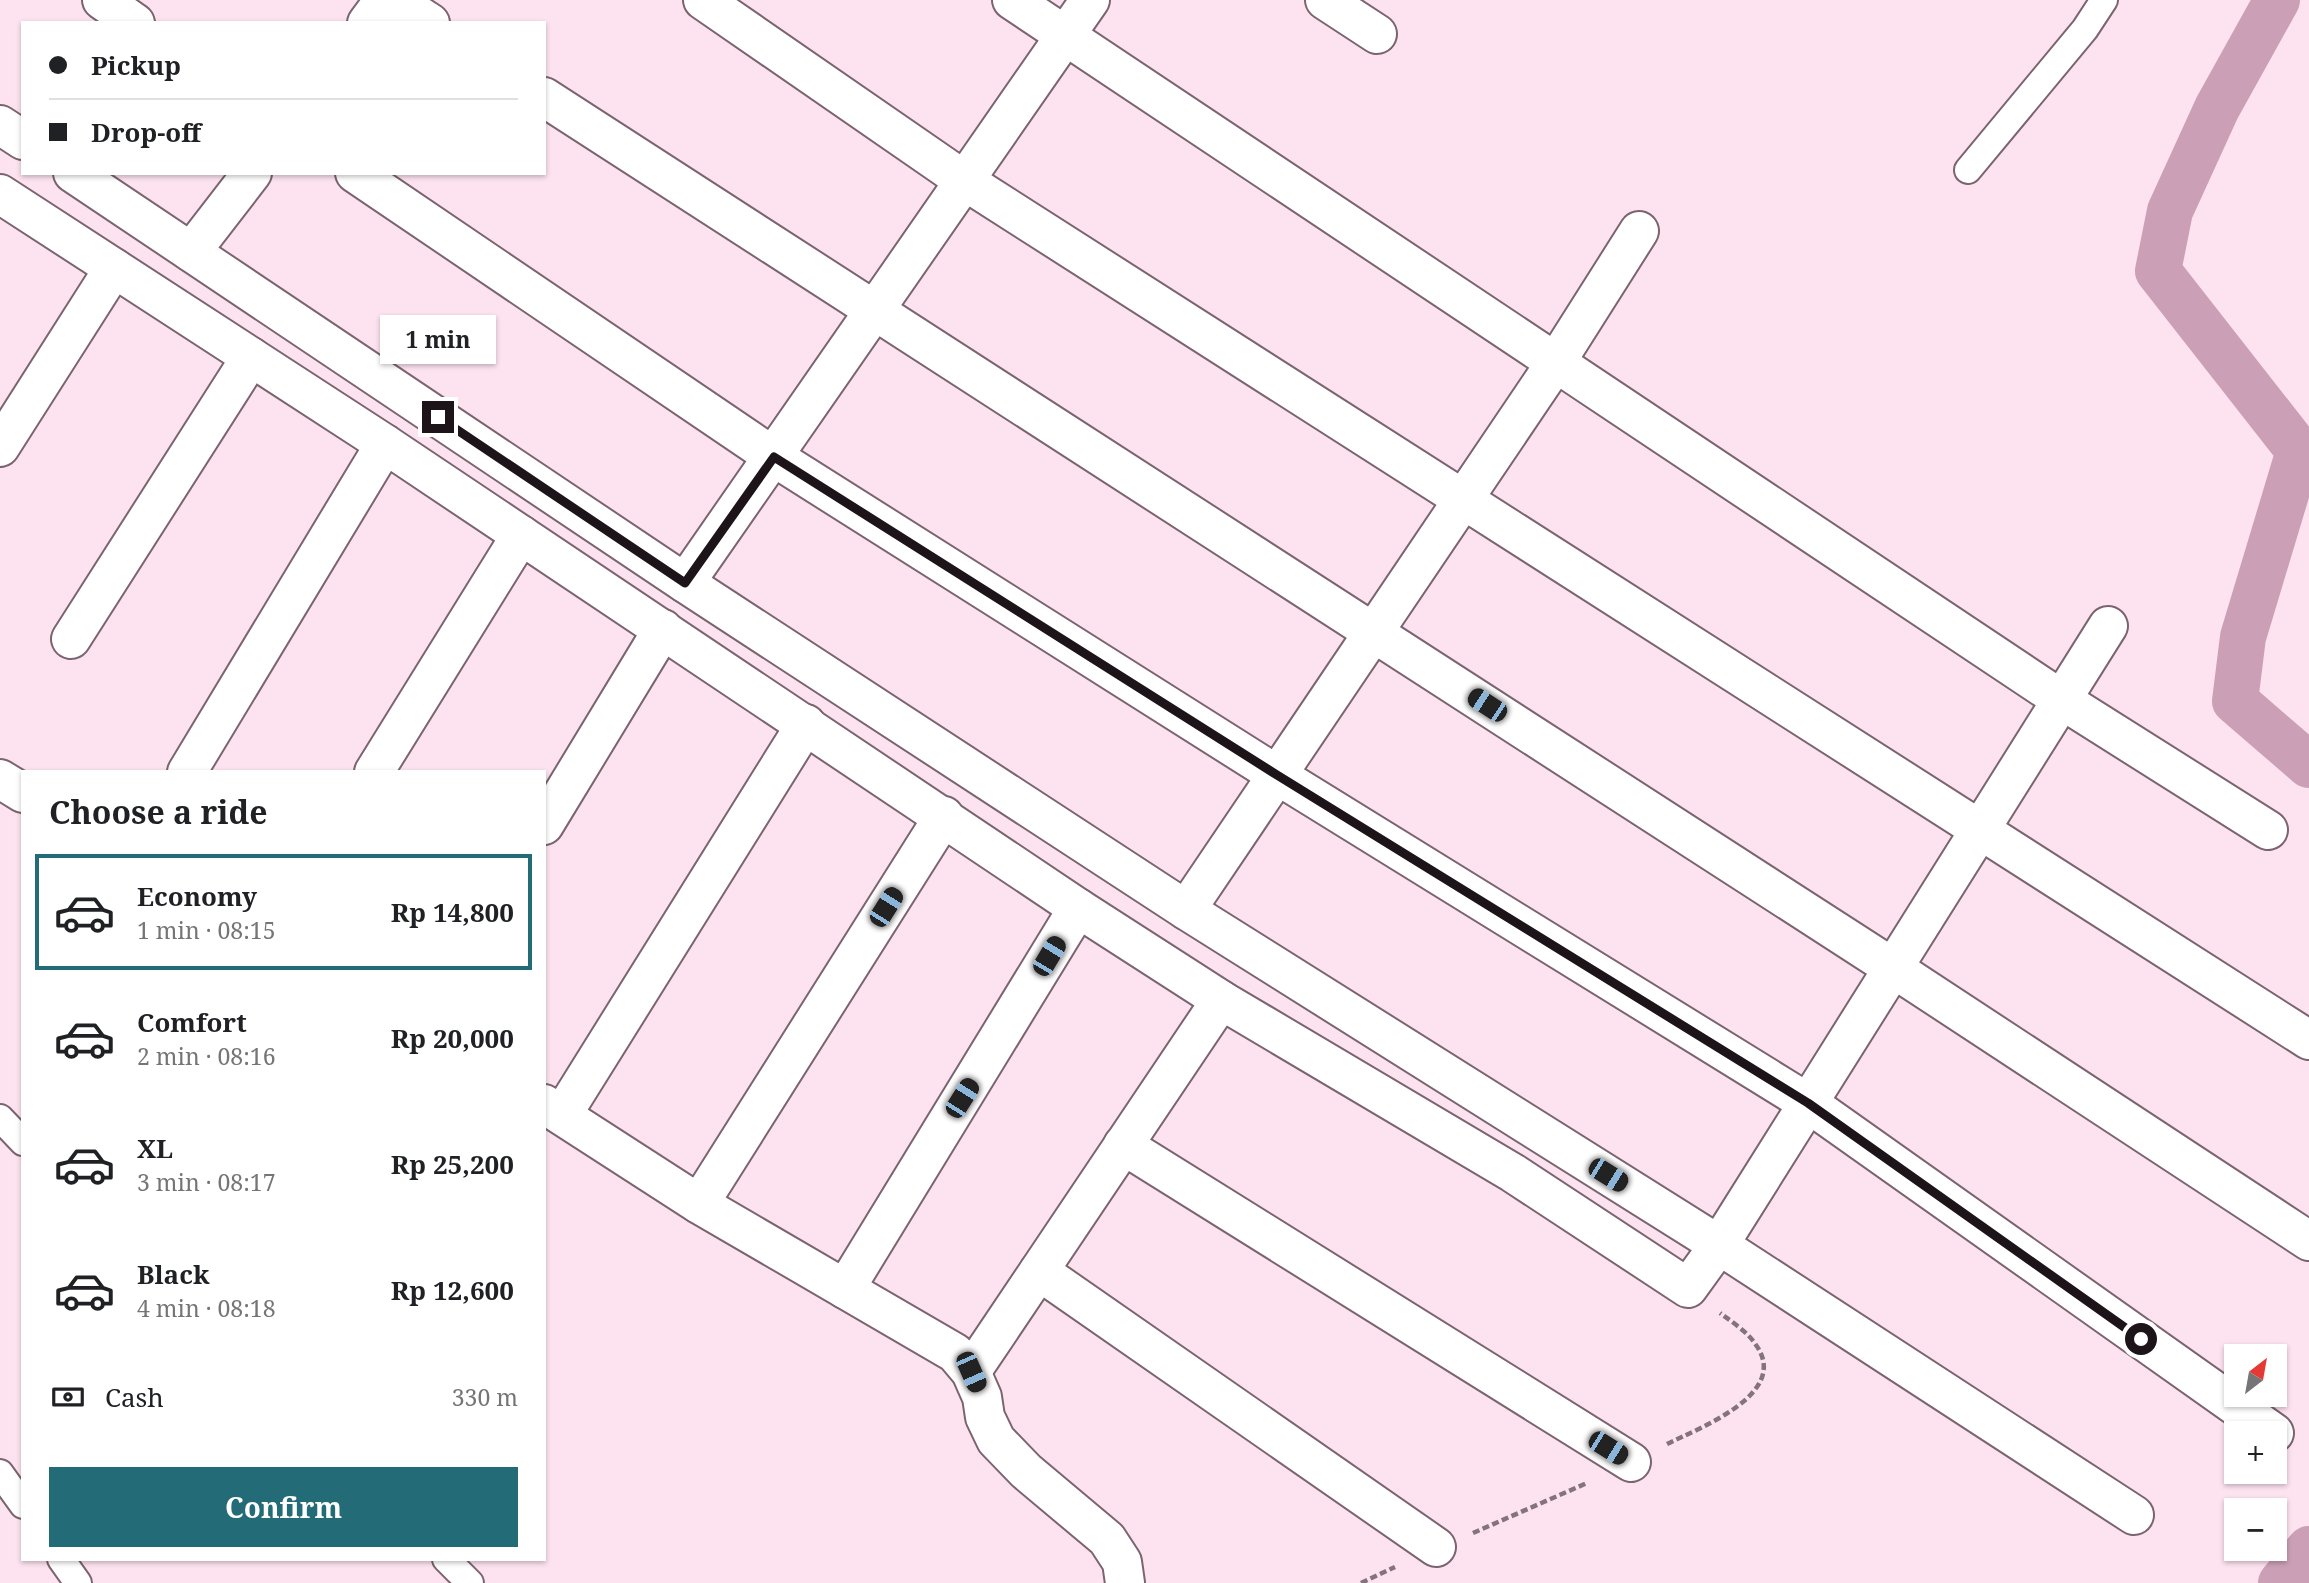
<!DOCTYPE html>
<html lang="en">
<head>
<meta charset="utf-8">
<style>
  :root { --surface:#fff; --page:#f6f6f6; --text:#202124; --muted:#757577; --line:#e0e0e0; --accent:#236c77 }
  body { margin:0; font-family:"Noto Serif",serif; background:var(--page); color:var(--text); height:100vh; display:flex; flex-direction:column; font-size:26px; white-space:nowrap }
  * { box-sizing:border-box; margin:0 }
  p { font-size:23px; color:var(--muted) }
  .icon { flex:none; width:38px; height:38px; fill:none; stroke:currentColor; stroke-width:2; stroke-linecap:round; stroke-linejoin:round }
  .map { position:relative; flex:1; overflow:hidden }
  .details { position:absolute; left:21px; top:770px; width:525px; height:791px; display:flex; flex-direction:column; background:var(--surface); border-radius:0px; box-shadow:0 2px 5px #0004 }
  .details>* { flex:none }
  .top-card { position:absolute; left:21px; top:21px; width:525px; height:154px; border-radius:0px; box-shadow:0 2px 5px #0004; display:grid; align-content:center; height:154px; padding:0 28px; background:var(--surface) }
  .needle { width:46px; rotate:31deg }
  .fabs { position:absolute; left:2224px; top:1344px; display:grid; gap:14px }
  .fabs a { display:grid; place-items:center; width:63px; height:63px; border-radius:0px; background:var(--surface); box-shadow:0 2px 5px #0004; font-size:35px }
  .end { position:absolute; width:32px; height:32px; margin:-16px; border:9px solid #1d1419; background:#fff; box-shadow:0 0 0 4px #fff }
  .from { border-radius:50% }
  .bubble { position:absolute; height:49px; border-radius:0px; background:var(--surface); box-shadow:0 2px 5px #0004; font-size:23px; font-weight:700; line-height:49px; text-align:center }
  .car { position:absolute; width:21px; height:42px; margin:-21px -10px; border-radius:9px; box-shadow:0 0 5px 2px #0007; background:linear-gradient(#222 24%,#8ab4d8 0 40%,#222 0 76%,#8ab4d8 0 86%,#222 0) }
  .top-card b { display:flex; align-items:center; gap:24px; height:66px; font-size:26px }
  .top-card b+b { border-top:2px solid var(--line) }
  .top-card i { width:18px; height:18px; background:var(--text) }
  ul { padding:0; list-style:none }
  li { display:flex; align-items:center; gap:21px; height:116px; margin:0 14px 10px; padding:0 14px; border:4px solid transparent; border-radius:0px }
  li div { flex:1 }
  li b { display:block; font-size:26px }
  li em { font-style:normal; font-weight:700 }
  li.current { border-color:var(--accent) }
  li>.icon { width:63px; height:63px; stroke-width:1.5 }
  h2 { padding:0 28px; font-size:32px; line-height:84px }
  .pay { display:flex; align-items:center; gap:18px; height:77px; padding:0 28px; font-size:26px }
  .pay p { margin-inline-start:auto }
  .primary-button { display:flex; gap:14px; margin-top:auto; padding:14px 28px }
  .primary-button a { flex:1; height:80px; border-radius:0px; background:var(--accent); color:#fff; font-size:28px; font-weight:700; line-height:80px; text-align:center }
  .map>svg:first-child { display:block }
</style>
</head>
<body>
<div class="map">
<svg width="2309" height="1583" viewBox="0 0 2309 1583">
  <rect width="100%" height="100%" fill="#fde3f0"/>
  <g fill="none" stroke-linecap="round" stroke-linejoin="round">
    <!-- canal -->
    <g stroke="#cba0b7" stroke-width="46">
      <path d="M2277,0L2217,108L2170,211L2158,271L2299,451L2243,637L2235,701L2309,765"/>
      <path d="M2281,1583L2309,1549"/>
    </g>
    <defs>
      <g id="lane">
        <path d="M1968,170L2085,29L2104,0"/>
        <path d="M0,1118L23,1142"/>
        <path d="M0,1473L23,1505"/>
        <path d="M61,1559L78,1583"/>
        <path d="M446,1559L470,1583"/>
      </g>
      <g id="street">
        <path d="M102,0L135,23"/>
        <path d="M395,0L430,23"/>
        <path d="M703,0L965,181L2309,1040"/>
        <path d="M1012,0L2062,700L2268,830"/>
        <path d="M1325,0L1377,34"/>
        <path d="M367,23L384,0"/>
        <path d="M544,97L1893,968L2309,1241"/>
        <path d="M0,125L23,140"/>
        <path d="M73,173L685,583L1186,910L1719,1245L2134,1515"/>
        <path d="M355,173L774,457L1277,775L1808,1103L2274,1433"/>
        <path d="M0,194L385,444L1078,908L1221,1000L1513,1173L1688,1288L1719,1245L2108,626"/>
        <path d="M191,252L252,173"/>
        <path d="M0,447L114,268"/>
        <path d="M685,583L1090,0"/>
        <path d="M71,639L251,357"/>
        <path d="M187,772L385,444"/>
        <path d="M374,772L521,535"/>
        <path d="M0,779L23,793"/>
        <path d="M544,825L663,629"/>
        <path d="M1186,910L1556,362L1639,231"/>
        <path d="M544,1104L699,1204L955,1353L971,1372L982,1397L985,1417L996,1440L1026,1471L1107,1539L1122,1562L1125,1583"/>
        <path d="M562,1115L806,724"/>
        <path d="M1123,1145L1631,1462"/>
        <path d="M699,1204L944,816"/>
        <path d="M1039,1271L1436,1547"/>
        <path d="M845,1289L1078,908"/>
        <path d="M971,1372L1221,1000"/>
      </g>
    </defs>
    <!-- lane casing -->
    <use href="#lane" stroke="#7b6470" stroke-width="30"/>
    <!-- street casing -->
    <use href="#street" stroke="#7b6470" stroke-width="42"/>
    <!-- path -->
    <g stroke="#84737c" stroke-width="4.5" stroke-dasharray="7 3.5" stroke-linecap="butt">
      <path d="M1667,1444C1699,1428 1791,1394 1756,1345C1748,1332 1732,1322 1720,1313"/>
      <path d="M1473,1533L1587,1483"/>
      <path d="M1361,1583L1395,1567"/>
    </g>
    <!-- lane -->
    <use href="#lane" stroke="#fff" stroke-width="26"/>
    <!-- street -->
    <use href="#street" stroke="#fff" stroke-width="38"/>
  </g>
  <g fill="none" stroke-linecap="round" stroke-linejoin="round">
    <!-- route -->
    <path stroke="#1d1419" stroke-width="9" d="M438,417L685,583L774,457L1277,775L1808,1103L2141,1339"/>
  </g>
</svg>
<div class="fabs">
<a><svg class="needle" viewBox="-14 -14 28 28"><path d="M0-13l5 13h-10z" fill="#e53935"/><path d="M0 13l5-13h-10z" fill="#757577"/></svg></a>
<a>+</a>
<a>−</a>
</div>
<i class="end from" style="left:2141px;top:1339px"></i>
<i class="end" style="left:438px;top:417px"></i>
<div class="bubble" style="left:380px;top:315px;width:116px">1 min</div>
<i class="car" style="left:1487px;top:705px;rotate:303deg"></i>
<i class="car" style="left:886px;top:907px;rotate:32deg"></i>
<i class="car" style="left:1049px;top:956px;rotate:31deg"></i>
<i class="car" style="left:962px;top:1098px;rotate:32deg"></i>
<i class="car" style="left:1608px;top:1175px;rotate:122deg"></i>
<i class="car" style="left:971px;top:1372px;rotate:156deg"></i>
<i class="car" style="left:1608px;top:1448px;rotate:122deg"></i>
<div class="top-card">
<b><i class="from"></i>Pickup</b>
<b><i></i>Drop-off</b>
</div>
<section class="details">
<h2>Choose a ride</h2>
<ul>
<li class="current"><svg class="icon" aria-label="car" viewBox="0 0 24 24"><path d="M5 17H2v-5l4-1 3-4h7l3 4 3 1v5h-3M9 17h6M6 11h13"/><circle cx="7" cy="17" r="2"/><circle cx="17" cy="17" r="2"/></svg><div><b>Economy</b><p>1 min · 08:15</p></div><em>Rp 14,800</em></li>
<li><svg class="icon" aria-label="car" viewBox="0 0 24 24"><path d="M5 17H2v-5l4-1 3-4h7l3 4 3 1v5h-3M9 17h6M6 11h13"/><circle cx="7" cy="17" r="2"/><circle cx="17" cy="17" r="2"/></svg><div><b>Comfort</b><p>2 min · 08:16</p></div><em>Rp 20,000</em></li>
<li><svg class="icon" aria-label="car" viewBox="0 0 24 24"><path d="M5 17H2v-5l4-1 3-4h7l3 4 3 1v5h-3M9 17h6M6 11h13"/><circle cx="7" cy="17" r="2"/><circle cx="17" cy="17" r="2"/></svg><div><b>XL</b><p>3 min · 08:17</p></div><em>Rp 25,200</em></li>
<li><svg class="icon" aria-label="car" viewBox="0 0 24 24"><path d="M5 17H2v-5l4-1 3-4h7l3 4 3 1v5h-3M9 17h6M6 11h13"/><circle cx="7" cy="17" r="2"/><circle cx="17" cy="17" r="2"/></svg><div><b>Black</b><p>4 min · 08:18</p></div><em>Rp 12,600</em></li>
</ul>
<div class="pay"><svg class="icon" aria-label="cash" viewBox="0 0 24 24"><path d="M3 7h18v10H3z"/><circle cx="12" cy="12" r="2"/></svg>Cash<p>330 m</p></div>
<div class="primary-button"><a>Confirm</a></div>
</section>
</div>
</body>
</html>
